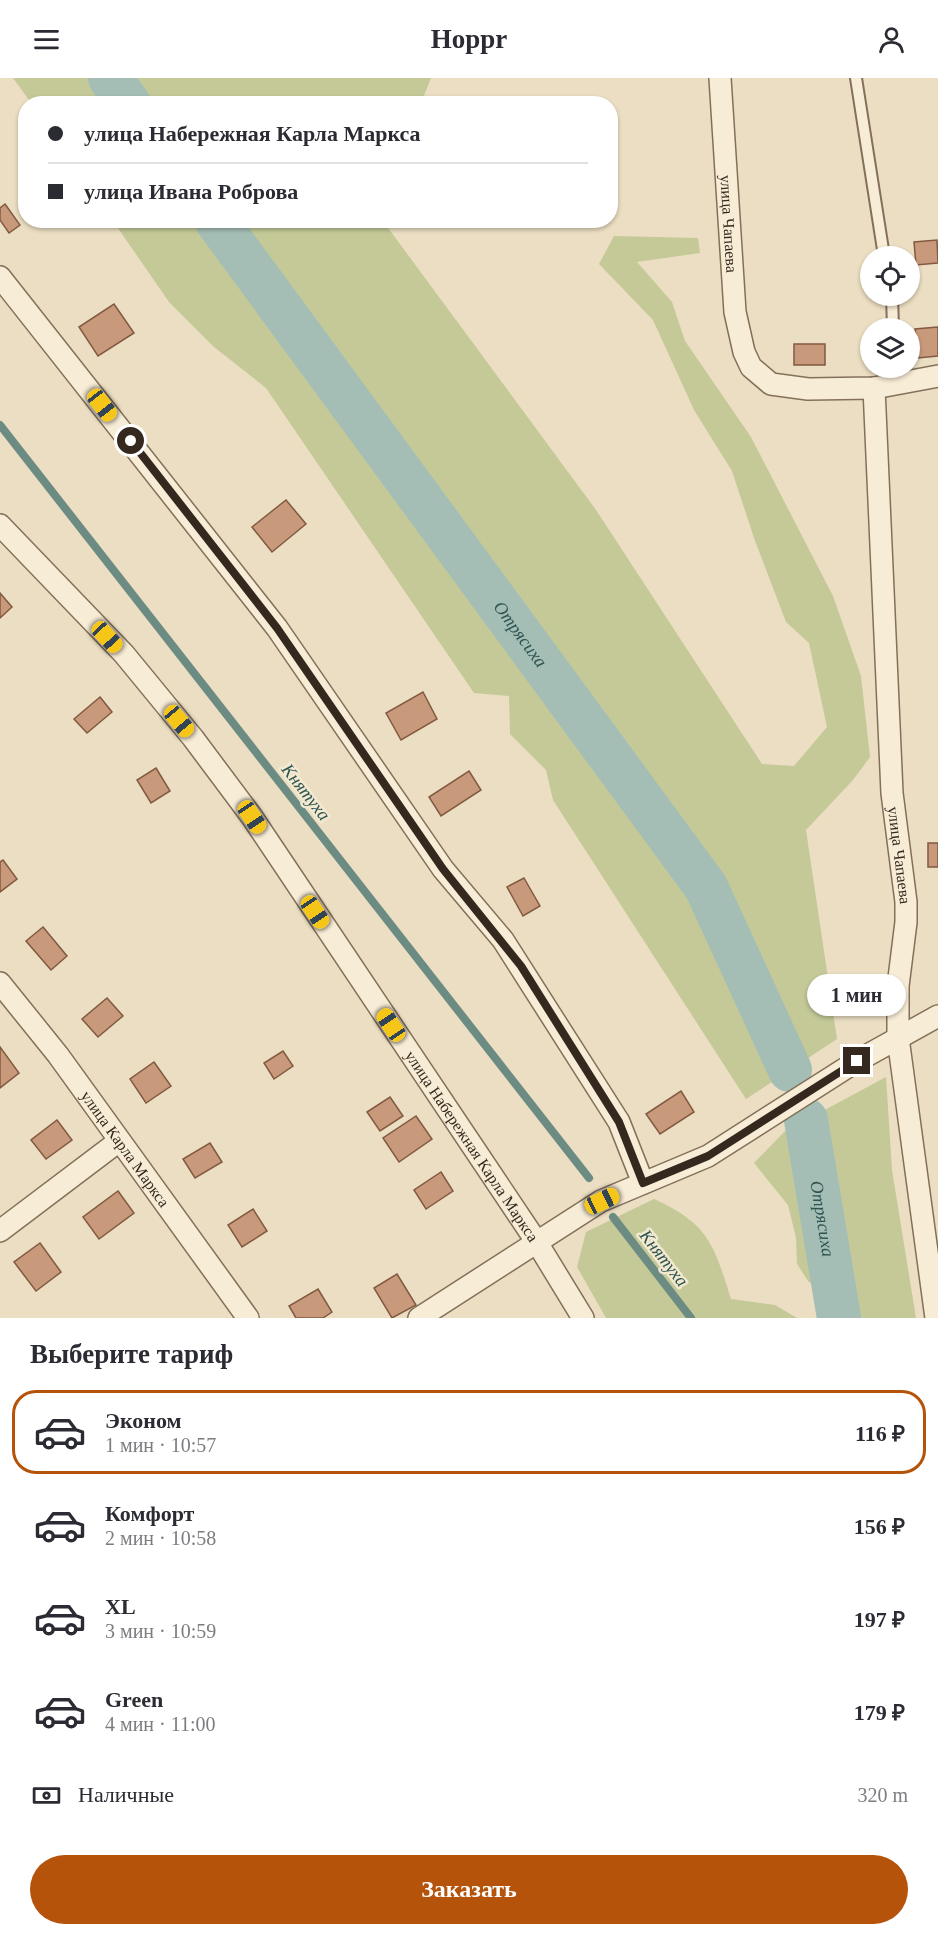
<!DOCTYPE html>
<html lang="ru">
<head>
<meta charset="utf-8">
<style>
  :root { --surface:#fff; --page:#f7f7f7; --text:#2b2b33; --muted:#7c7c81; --line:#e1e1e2; --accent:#b45309 }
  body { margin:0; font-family:"Times New Roman",serif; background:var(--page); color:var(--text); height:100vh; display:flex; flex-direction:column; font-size:22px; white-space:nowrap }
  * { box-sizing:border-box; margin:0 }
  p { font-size:20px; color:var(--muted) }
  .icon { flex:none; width:33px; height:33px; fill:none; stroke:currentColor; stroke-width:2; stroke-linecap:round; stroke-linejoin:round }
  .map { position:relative; height:1240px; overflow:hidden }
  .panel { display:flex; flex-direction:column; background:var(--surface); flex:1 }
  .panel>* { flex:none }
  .guide { position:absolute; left:18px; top:18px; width:600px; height:132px; border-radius:24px; box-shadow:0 2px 4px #0004; display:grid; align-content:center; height:132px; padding:0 30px; background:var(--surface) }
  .controls { position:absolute; left:860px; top:168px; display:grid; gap:12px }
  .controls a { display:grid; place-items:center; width:60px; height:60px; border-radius:50%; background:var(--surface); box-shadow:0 2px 4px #0004; font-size:30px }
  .end { position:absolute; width:27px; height:27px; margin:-14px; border:8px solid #35281e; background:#fff; box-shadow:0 0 0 3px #fff }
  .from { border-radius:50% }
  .bubble { position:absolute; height:42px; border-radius:21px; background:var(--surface); box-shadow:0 2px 4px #0004; font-size:20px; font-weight:600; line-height:42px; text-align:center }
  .car { position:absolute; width:18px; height:36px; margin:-18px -9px; border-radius:8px; box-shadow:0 0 4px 2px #0007; background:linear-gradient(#f5c518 24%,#345 0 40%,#f5c518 0 76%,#345 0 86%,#f5c518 0) }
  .guide b { display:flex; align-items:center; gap:21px; height:57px; font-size:22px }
  .guide b+b { border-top:2px solid var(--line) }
  .guide i { width:15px; height:15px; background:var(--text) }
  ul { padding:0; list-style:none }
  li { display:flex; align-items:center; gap:18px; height:84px; margin:0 12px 9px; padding:0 18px; border:3px solid transparent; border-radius:24px }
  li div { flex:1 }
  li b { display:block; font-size:22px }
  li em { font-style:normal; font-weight:600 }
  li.on { border-color:var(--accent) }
  li>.icon { width:54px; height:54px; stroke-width:1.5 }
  h2 { padding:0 30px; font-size:27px; line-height:72px }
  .pay { display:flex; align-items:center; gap:15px; height:66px; padding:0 30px; font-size:22px }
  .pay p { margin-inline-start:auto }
  .primary-button { display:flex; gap:12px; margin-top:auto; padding:12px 30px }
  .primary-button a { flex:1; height:69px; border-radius:36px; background:var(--accent); color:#fff; font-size:24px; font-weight:600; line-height:69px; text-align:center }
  header { display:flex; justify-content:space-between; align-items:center; height:78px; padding:0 30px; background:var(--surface); font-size:27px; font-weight:600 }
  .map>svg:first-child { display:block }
</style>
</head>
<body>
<header><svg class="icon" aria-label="menu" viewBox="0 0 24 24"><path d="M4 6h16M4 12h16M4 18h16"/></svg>Hoppr<svg class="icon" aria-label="person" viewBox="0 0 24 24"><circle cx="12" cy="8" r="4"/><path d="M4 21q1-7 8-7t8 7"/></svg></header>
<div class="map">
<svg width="938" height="1240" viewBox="0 0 938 1240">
  <rect width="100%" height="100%" fill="#ebdec2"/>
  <!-- green -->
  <g fill="#c4c997">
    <path d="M13,0H431L421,25L32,26Z"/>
    <path d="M113,143H383L596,432L762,686L794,688L827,649L809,565L786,544L754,460L732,393L694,332L653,242L599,186L614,158L698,160L700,175L637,184L672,224L685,263L751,359L833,518L861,598L870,679L853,702L806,752L837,961L746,1021L553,722L546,692L510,656L509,618L474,615L266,310L214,269L169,224Z"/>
    <path d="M886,999L892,1092L916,1240H823L825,1216L808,1203L797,1186L796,1160L788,1127L754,1085L792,1046L806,1042Z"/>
    <path d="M654,1121C709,1146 714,1167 731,1221L775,1227L797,1240H606L577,1189L586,1154Z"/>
  </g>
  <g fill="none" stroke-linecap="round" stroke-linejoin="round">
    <!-- stream -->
    <g stroke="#6c8c83" stroke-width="8">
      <path d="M0,347L589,1100"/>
      <path d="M613,1139L691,1240"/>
    </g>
    <!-- river -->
    <g stroke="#a4beb6" stroke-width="44">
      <path d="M110,0L129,26"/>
      <path id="s1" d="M216,142L706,809L790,992"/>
      <path id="s2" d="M806,1042L839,1240"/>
    </g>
  </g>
  <!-- building -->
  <g fill="#c8997a" stroke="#825a41" stroke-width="1.5">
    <path d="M5,126L20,147L9,155L0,142V130Z"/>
    <path d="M937,162L938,185L916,187L914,164Z"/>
    <path d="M114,226L134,255L98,278L79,249Z"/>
    <path d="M938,249V278L918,280L915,251Z"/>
    <rect x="794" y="266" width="31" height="21"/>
    <path d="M286,422L306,446L272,474L252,449Z"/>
    <path d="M0,515L12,529L0,540Z"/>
    <path d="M423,614L437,641L401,662L386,635Z"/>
    <path d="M100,619L112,634L87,655L74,641Z"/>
    <path d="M156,690L170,713L151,725L137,702Z"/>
    <path d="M469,693L481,712L441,738L429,719Z"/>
    <rect x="928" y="765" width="10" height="24"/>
    <path d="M3,782L17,801L0,814V784Z"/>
    <path d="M524,800L540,828L523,838L507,809Z"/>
    <path d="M43,849L67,878L51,892L26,863Z"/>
    <path d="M107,920L123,938L98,959L82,941Z"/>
    <path d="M0,969L19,995L0,1010Z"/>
    <path d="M283,973L293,988L274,1001L264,985Z"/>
    <path d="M154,984L171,1008L146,1025L130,1001Z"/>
    <path d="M681,1013L694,1034L660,1056L646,1036Z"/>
    <path d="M390,1019L403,1038L380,1053L367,1034Z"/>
    <path d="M416,1038L432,1061L399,1084L383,1060Z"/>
    <path d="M57,1042L72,1062L46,1081L31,1062Z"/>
    <path d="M210,1065L222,1084L195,1100L183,1081Z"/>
    <path d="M441,1094L453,1113L426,1131L414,1112Z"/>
    <path d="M118,1113L134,1135L99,1161L83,1139Z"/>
    <path d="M253,1131L267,1153L242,1169L228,1147Z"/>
    <path d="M40,1165L61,1194L36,1213L14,1184Z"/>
    <path d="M397,1196L416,1227L392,1240L374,1210Z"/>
    <path d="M318,1211L332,1234L323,1240H296L289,1228Z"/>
  </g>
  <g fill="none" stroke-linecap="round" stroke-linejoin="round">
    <defs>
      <g id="service">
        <path d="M856,0L884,178"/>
        <path d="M892,218L893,250"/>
        <path d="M894,306V290"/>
      </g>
      <g id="minor">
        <path id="s3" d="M720,0L735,234L744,274L751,289L771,306L808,311L874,310L938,298"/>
        <path d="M0,199L277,550L443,791L503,862L619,1044L643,1105"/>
        <path id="s4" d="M874,310L892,715L906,824V844L898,908V960L936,1240"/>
        <path id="s5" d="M0,447L124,576L193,660L252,739L536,1163L583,1240"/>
        <path id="s6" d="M0,905L58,977L248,1240"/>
        <path d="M0,1153L119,1063"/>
        <path d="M419,1240L601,1123L708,1078L857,983L938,938"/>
      </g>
    </defs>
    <!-- service casing -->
    <use href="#service" stroke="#84705a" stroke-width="14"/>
    <!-- minor casing -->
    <use href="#minor" stroke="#84705a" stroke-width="24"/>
    <!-- service -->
    <use href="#service" stroke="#f7ecd5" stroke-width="10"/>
    <!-- minor -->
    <use href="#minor" stroke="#f7ecd5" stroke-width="21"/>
  </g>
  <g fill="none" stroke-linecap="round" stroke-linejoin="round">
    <!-- route -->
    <path stroke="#35281e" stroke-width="8" d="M131,363L277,550L443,791L521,888L619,1044L643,1105L708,1078L857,983"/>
  </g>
  <g text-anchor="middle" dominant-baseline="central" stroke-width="5" stroke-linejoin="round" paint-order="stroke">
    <!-- street labels -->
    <g font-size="16" fill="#35281e" stroke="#f3e9d1">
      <text stroke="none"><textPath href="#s3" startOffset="146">улица Чапаева</textPath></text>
      <text stroke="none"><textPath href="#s4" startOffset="468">улица Чапаева</textPath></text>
      <text stroke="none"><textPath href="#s5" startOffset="782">улица Набережная Карла Маркса</textPath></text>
      <text stroke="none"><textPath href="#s6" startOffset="208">улица Карла Маркса</textPath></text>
    </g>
    <!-- water labels -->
    <g font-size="18" font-style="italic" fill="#2e5451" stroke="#f3e9d1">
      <text stroke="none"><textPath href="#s1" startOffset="514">Отрясиха</textPath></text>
      <text transform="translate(306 714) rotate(52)">Княтуха</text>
      <text stroke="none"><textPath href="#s2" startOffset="100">Отрясиха</textPath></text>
      <text transform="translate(664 1180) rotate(52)">Княтуха</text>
    </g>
  </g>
</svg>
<div class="controls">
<a><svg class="icon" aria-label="locate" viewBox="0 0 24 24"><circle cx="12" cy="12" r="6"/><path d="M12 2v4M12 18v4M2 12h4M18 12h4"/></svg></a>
<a><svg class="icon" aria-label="layers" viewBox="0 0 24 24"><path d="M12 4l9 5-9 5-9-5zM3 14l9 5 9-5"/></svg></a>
</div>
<i class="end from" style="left:131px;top:363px"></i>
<i class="end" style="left:857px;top:983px"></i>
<div class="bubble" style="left:807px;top:896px;width:99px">1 мин</div>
<i class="car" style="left:102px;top:327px;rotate:142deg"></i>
<i class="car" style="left:107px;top:559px;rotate:137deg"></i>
<i class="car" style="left:179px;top:643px;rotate:140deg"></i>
<i class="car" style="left:252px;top:739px;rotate:146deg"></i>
<i class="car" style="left:315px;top:834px;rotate:146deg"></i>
<i class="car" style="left:391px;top:947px;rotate:326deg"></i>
<i class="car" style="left:602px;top:1123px;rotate:65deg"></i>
<div class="guide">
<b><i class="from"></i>улица Набережная Карла Маркса</b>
<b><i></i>улица Ивана Роброва</b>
</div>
</div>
<section class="panel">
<h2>Выберите тариф</h2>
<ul>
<li class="on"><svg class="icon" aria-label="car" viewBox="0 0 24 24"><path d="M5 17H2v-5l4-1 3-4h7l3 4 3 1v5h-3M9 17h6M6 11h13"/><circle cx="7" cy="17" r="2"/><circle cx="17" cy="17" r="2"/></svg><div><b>Эконом</b><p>1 мин · 10:57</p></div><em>116 ₽</em></li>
<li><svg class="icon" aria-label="car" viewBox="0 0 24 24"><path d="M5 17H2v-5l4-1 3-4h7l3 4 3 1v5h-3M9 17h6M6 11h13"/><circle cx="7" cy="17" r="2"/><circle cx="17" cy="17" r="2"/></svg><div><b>Комфорт</b><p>2 мин · 10:58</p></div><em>156 ₽</em></li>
<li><svg class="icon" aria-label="car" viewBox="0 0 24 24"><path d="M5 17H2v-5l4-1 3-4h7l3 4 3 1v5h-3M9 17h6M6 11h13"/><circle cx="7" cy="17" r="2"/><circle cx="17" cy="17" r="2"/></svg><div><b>XL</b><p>3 мин · 10:59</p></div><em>197 ₽</em></li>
<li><svg class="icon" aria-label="car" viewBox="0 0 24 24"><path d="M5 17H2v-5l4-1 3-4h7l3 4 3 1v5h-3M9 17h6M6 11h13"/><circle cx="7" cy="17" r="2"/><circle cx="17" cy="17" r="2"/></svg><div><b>Green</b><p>4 мин · 11:00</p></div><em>179 ₽</em></li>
</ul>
<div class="pay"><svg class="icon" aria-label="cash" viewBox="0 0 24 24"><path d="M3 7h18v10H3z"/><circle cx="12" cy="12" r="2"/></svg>Наличные<p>320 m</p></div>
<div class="primary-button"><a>Заказать</a></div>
</section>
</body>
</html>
